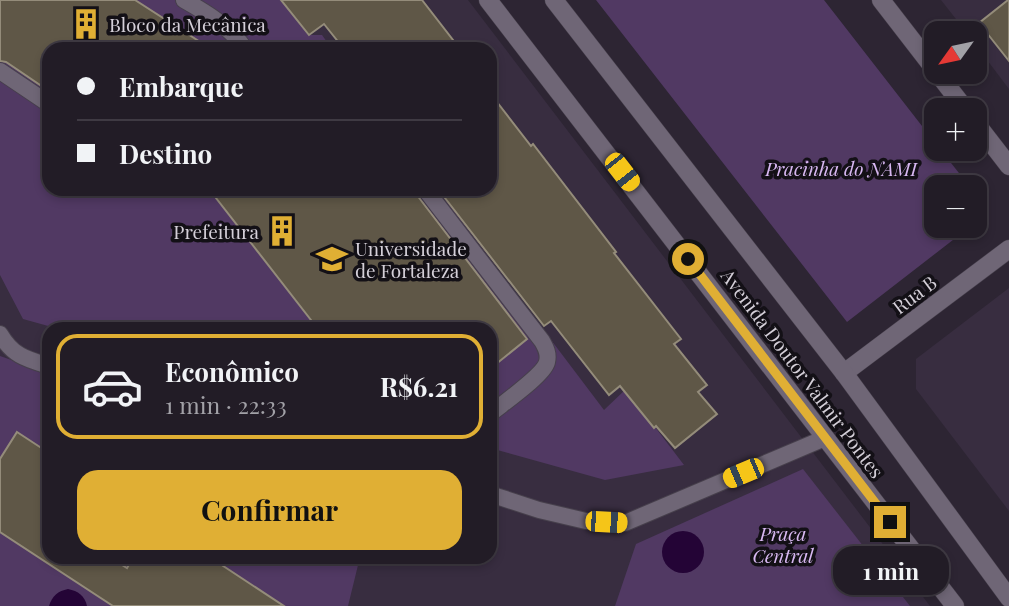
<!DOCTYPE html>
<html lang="pt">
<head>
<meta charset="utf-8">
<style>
  :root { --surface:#221c26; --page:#2e2932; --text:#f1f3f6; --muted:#a2a1a7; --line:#3f3a43; --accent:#e0af34 }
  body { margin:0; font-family:"Playfair Display",serif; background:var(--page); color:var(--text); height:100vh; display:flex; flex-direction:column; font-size:26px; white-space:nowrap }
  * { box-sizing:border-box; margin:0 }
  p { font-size:23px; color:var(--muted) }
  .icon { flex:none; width:38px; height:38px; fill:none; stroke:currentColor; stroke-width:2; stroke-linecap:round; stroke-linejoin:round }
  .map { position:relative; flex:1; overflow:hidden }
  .panel { position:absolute; left:42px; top:322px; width:455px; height:242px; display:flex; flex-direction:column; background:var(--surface); border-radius:21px; box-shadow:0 4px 10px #0003,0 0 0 2px var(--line) }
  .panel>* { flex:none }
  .banner { position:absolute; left:42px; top:42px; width:455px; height:154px; border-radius:21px; box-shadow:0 4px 10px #0003,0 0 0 2px var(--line); display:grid; align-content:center; height:154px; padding:0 35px; background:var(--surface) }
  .needle { width:46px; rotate:237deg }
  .fabs { position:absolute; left:924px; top:21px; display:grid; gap:14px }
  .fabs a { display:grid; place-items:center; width:63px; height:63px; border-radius:14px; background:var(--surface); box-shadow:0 4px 10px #0003,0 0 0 2px var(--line); font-size:35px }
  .end { position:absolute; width:32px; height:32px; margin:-16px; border:9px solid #e0af34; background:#111; box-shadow:0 0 0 4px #111 }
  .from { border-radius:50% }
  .bubble { position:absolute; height:49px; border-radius:21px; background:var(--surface); box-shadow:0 4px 10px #0003,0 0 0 2px var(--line); font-size:23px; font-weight:700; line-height:49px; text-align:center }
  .car { position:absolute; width:21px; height:42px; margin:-21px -10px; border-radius:9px; box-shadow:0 0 5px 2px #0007; background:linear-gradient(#f5c518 24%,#345 0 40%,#f5c518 0 76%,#345 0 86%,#f5c518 0) }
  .banner b { display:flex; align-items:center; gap:24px; height:66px; font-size:26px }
  .banner b+b { border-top:2px solid var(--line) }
  .banner i { width:18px; height:18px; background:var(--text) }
  ul { padding:12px 0 0; list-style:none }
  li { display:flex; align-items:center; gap:21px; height:105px; margin:0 14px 10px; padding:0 21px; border:4px solid var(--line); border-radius:21px }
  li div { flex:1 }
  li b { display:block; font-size:26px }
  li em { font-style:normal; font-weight:700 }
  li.on { border-color:var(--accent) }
  li>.icon { width:63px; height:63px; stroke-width:1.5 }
  .primary-button { display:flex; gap:14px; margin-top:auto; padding:14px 35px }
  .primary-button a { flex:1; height:80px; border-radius:21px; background:var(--accent); color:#111; font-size:28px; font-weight:700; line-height:80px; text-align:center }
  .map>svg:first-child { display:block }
</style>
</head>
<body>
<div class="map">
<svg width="1009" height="606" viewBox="0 0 1009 606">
  <rect width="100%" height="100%" fill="#2d2533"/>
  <!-- built -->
  <g fill="#382d40" fill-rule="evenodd">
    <path d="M0,0H468L930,606H0ZM49,49H490V189H49ZM49,329H490V556H49Z"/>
    <path d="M941,0H1009V89L975,44V33H967Z"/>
    <path d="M1009,288V511L916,389V359Z"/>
  </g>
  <!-- green -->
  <g fill="#513963">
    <path d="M0,0H281L309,35H322L332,49H49V189H437L604,410L626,389L684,465L605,480L490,448V329H59L23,319L0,275Z"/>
    <path d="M596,0H824L936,144V149H940L970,187H936V226H971L847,322Z"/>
    <path d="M975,194L989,212L975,223Z"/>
    <path d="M0,356L49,373V556L360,557L348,606H0Z"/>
    <path d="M803,469L910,606H615L636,544Z"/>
  </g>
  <!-- water -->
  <g fill="#240436">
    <circle cx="683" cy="552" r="21"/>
    <path d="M68,589C78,591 85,596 87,606H49C52,596 58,591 68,589Z"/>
  </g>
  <!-- building -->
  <g fill="#5f5747" stroke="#948c7a" stroke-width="2">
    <path d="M0,0H135L211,49H49V91L6,62L0,61Z"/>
    <path d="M281,0H422L460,49H344L324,24L309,35Z"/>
    <path d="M1008,0H1009V61L979,23Z"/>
    <path d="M490,93L531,146L533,144L616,252L614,253L681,339L674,344L707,385L698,392L717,414L675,448L656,426L654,428L620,386L609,395L551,321L544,326L438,189H490Z"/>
    <path d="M209,189H415L417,195L527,339L490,369V329H318Z"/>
    <path d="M17,432L49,453V556H108L127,568L134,556H208L284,606H113L0,532V459Z"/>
  </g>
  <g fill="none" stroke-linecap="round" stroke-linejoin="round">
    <defs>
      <g id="service">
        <path d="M184,0C207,13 230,27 245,49"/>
        <path d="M0,71L49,104"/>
        <path d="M425,189L542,341C546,348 549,354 547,362C544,375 502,404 490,414"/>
        <path d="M0,334C13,356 26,359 49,366"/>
        <path d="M490,494L539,510L586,521L625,523L825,438"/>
      </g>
      <g id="minor">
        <path d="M881,0L966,110"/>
        <path d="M975,122L1009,166"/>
        <path d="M844,373L1009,249"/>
      </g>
      <g id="tertiary">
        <path d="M488,0L955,606"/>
        <path d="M554,0L844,373L1009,598"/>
      </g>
    </defs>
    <!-- service casing -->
    <use href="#service" stroke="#47404c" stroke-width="18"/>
    <!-- minor casing -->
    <use href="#minor" stroke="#47404c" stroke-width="19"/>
    <!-- tertiary casing -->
    <use href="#tertiary" stroke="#47404c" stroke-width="19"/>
    <!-- service -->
    <use href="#service" stroke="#6f6676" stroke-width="16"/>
    <!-- minor -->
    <use href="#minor" stroke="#6f6676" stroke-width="18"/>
    <!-- tertiary -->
    <use href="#tertiary" stroke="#6f6676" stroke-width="18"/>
  </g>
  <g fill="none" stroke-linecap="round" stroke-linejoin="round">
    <!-- route -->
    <path stroke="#e0af34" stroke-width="9" d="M688,259L890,522"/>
  </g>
  <!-- icons -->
  <defs>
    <symbol id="building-bare" viewBox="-9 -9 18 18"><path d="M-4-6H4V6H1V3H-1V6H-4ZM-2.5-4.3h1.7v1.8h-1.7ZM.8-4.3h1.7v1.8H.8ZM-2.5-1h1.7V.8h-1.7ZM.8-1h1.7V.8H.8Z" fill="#e0af34" stroke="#131016" stroke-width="2.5" paint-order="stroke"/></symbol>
    <symbol id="university-bare" viewBox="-9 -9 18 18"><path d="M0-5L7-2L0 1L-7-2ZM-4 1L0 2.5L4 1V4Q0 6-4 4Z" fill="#e0af34" stroke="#131016" stroke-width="2.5" paint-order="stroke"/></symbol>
  </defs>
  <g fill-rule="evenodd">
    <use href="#building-bare" x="64" y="2" width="44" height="44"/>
    <use href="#building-bare" x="260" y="209" width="44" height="44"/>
    <use href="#university-bare" x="310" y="237" width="44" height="44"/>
  </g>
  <g text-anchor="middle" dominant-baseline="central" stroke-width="7" stroke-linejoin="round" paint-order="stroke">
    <!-- poi labels -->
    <g font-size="19" fill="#d4cfd8" stroke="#131016" text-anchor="start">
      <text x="109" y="24">Bloco da Mecânica</text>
      <text x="259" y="231" text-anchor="end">Prefeitura</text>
      <text x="355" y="248">Universidade<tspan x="355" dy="22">de Fortaleza</tspan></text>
    </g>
    <!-- park labels -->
    <g font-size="19" font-style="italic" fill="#d8b8f2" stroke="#131016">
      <text x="841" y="168">Pracinha do NAMI</text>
      <text x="783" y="533">Praça<tspan x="783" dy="22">Central</tspan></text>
    </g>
    <!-- street labels -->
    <g font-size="19" fill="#d4cfd8" stroke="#131016">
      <text transform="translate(914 294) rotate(-37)">Rua B</text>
      <text transform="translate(803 373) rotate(53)">Avenida Doutor Valmir Pontes</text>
    </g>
  </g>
</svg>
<div class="fabs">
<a><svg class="needle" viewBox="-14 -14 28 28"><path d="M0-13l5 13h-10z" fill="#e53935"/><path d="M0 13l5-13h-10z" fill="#a2a1a7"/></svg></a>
<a>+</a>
<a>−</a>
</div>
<i class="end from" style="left:688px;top:259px"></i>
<i class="end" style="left:890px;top:522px"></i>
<div class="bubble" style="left:833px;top:546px;width:116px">1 min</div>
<i class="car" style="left:622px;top:172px;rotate:142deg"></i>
<i class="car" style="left:743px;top:473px;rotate:247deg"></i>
<i class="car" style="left:606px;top:522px;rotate:93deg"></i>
<div class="banner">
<b><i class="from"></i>Embarque</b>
<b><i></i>Destino</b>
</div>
<section class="panel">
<ul>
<li class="on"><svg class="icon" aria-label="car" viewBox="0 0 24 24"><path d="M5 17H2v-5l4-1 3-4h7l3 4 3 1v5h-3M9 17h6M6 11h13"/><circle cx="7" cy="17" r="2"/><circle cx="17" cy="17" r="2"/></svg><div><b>Econômico</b><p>1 min · 22:33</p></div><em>R$6.21</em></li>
</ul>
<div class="primary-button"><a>Confirmar</a></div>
</section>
</div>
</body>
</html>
